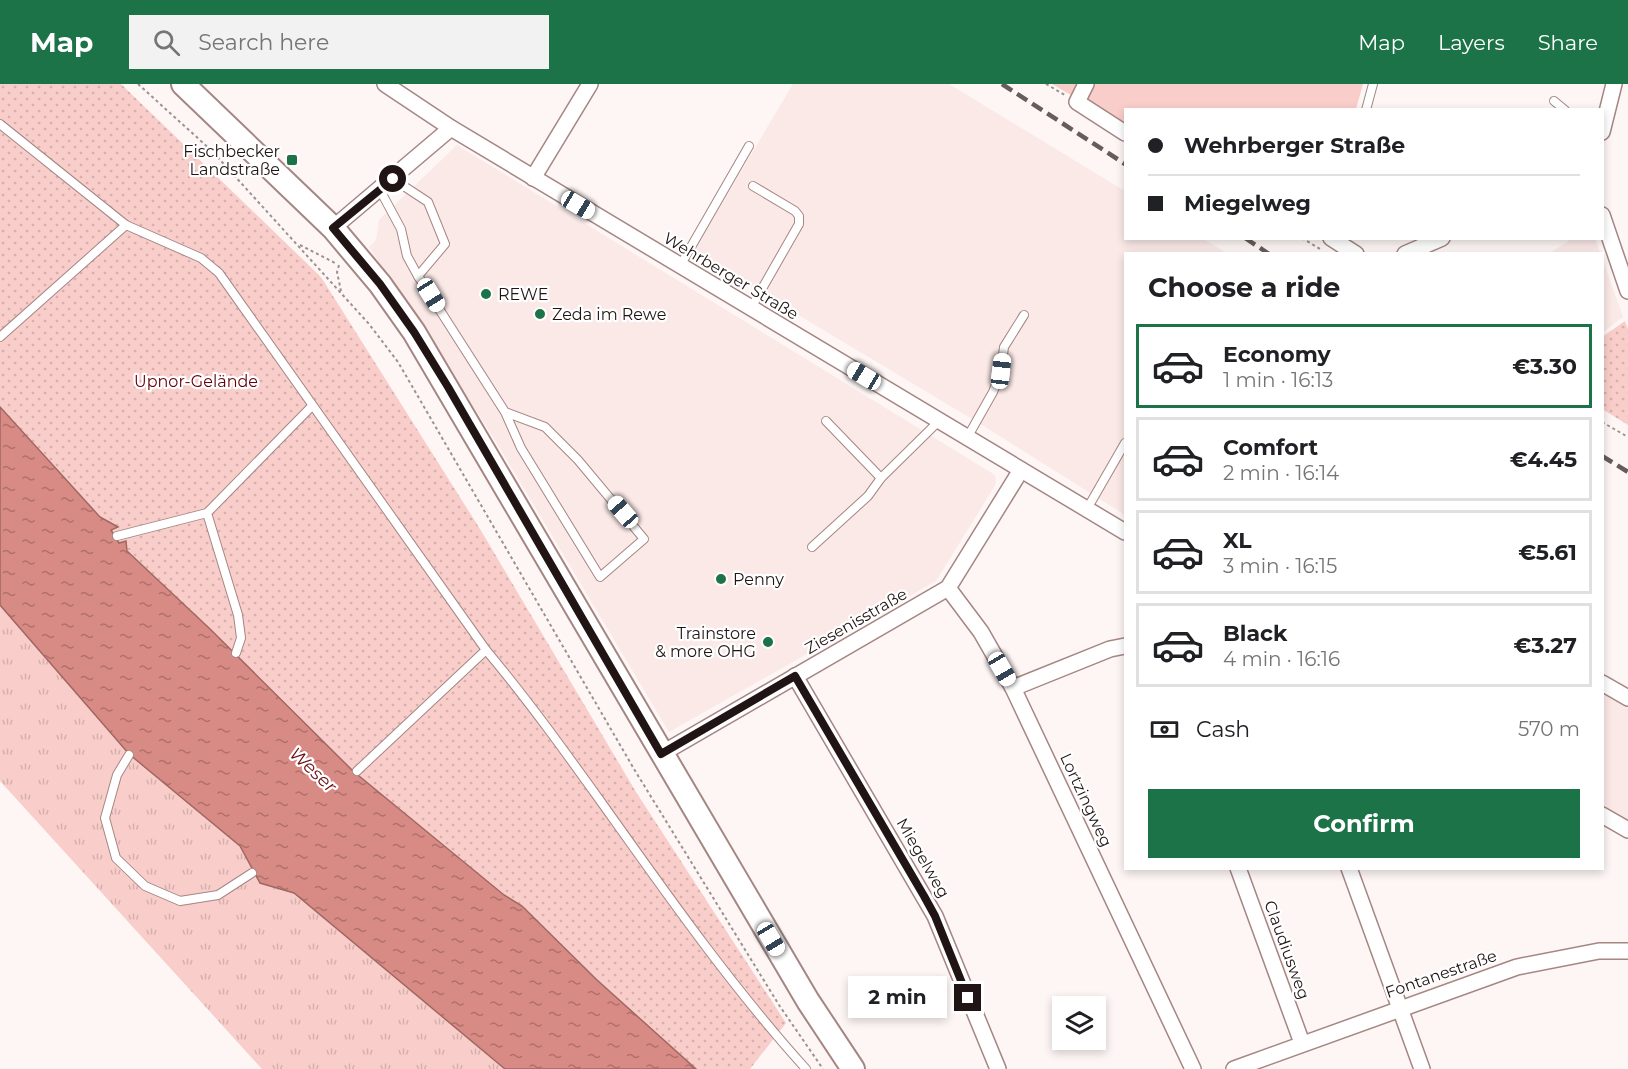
<!DOCTYPE html>
<html lang="en">
<head>
<meta charset="utf-8">
<style>
  :root { --surface:#fff; --page:#f2f2f2; --text:#202124; --muted:#757577; --line:#e0e0e0; --accent:#1b7347 }
  body { margin:0; font-family:Montserrat,sans-serif; background:var(--page); color:var(--text); height:100vh; display:flex; flex-direction:column; font-size:22px; white-space:nowrap }
  * { box-sizing:border-box; margin:0 }
  p { font-size:20px; color:var(--muted) }
  .icon { flex:none; width:33px; height:33px; fill:none; stroke:currentColor; stroke-width:2; stroke-linecap:round; stroke-linejoin:round }
  .map { position:relative; flex:1; overflow:hidden }
  .drawer { position:absolute; left:1124px; top:168px; width:480px; height:618px; display:flex; flex-direction:column; background:var(--surface); border-radius:0px; box-shadow:0 3px 9px #0003 }
  .drawer>* { flex:none }
  .guide { position:absolute; left:1124px; top:24px; width:480px; height:132px; border-radius:0px; box-shadow:0 3px 9px #0003; display:grid; align-content:center; height:132px; padding:0 24px; background:var(--surface) }
  .controls { position:absolute; left:1052px; top:912px; display:grid; gap:12px }
  .controls a { display:grid; place-items:center; width:54px; height:54px; border-radius:0px; background:var(--surface); box-shadow:0 3px 9px #0003; font-size:30px }
  .end { position:absolute; width:27px; height:27px; margin:-14px; border:8px solid #201514; background:#fff; box-shadow:0 0 0 3px #fff }
  .from { border-radius:50% }
  .bubble { position:absolute; height:42px; border-radius:0px; background:var(--surface); box-shadow:0 3px 9px #0003; font-size:20px; font-weight:700; line-height:42px; text-align:center }
  .car { position:absolute; width:18px; height:36px; margin:-18px -9px; border-radius:8px; box-shadow:0 0 4px 2px #0007; background:linear-gradient(#fff 24%,#345 0 40%,#fff 0 76%,#345 0 86%,#fff 0) }
  .guide b { display:flex; align-items:center; gap:21px; height:57px; font-size:22px }
  .guide b+b { border-top:2px solid var(--line) }
  .guide i { width:15px; height:15px; background:var(--text) }
  ul { padding:0; list-style:none }
  li { display:flex; align-items:center; gap:18px; height:84px; margin:0 12px 9px; padding:0 12px; border:3px solid var(--line); border-radius:0px }
  li div { flex:1 }
  li b { display:block; font-size:22px }
  li em { font-style:normal; font-weight:700 }
  li.current { border-color:var(--accent) }
  li>.icon { width:54px; height:54px; stroke-width:1.5 }
  h2 { padding:0 24px; font-size:27px; line-height:72px }
  .pay { display:flex; align-items:center; gap:15px; height:66px; padding:0 24px; font-size:22px }
  .pay p { margin-inline-start:auto }
  .cta { display:flex; gap:12px; margin-top:auto; padding:12px 24px }
  .cta a { flex:1; height:69px; border-radius:0px; background:var(--accent); color:#fff; font-size:24px; font-weight:700; line-height:69px; text-align:center }
  header { display:flex; align-items:center; gap:36px; box-sizing:border-box; height:84px; padding:0 30px; background:var(--accent); color:#fff }
  header strong { font-size:28px }
  nav { display:flex; gap:33px; margin-inline-start:auto; font-size:21px }
  .search { width:420px; height:54px; background:var(--page); display:flex; align-items:center; gap:15px; box-sizing:border-box; padding:0 21px; border-radius:0px; color:var(--muted); font-size:22px }
  .map>svg:first-child { display:block }
</style>
</head>
<body>
<header>
<strong>Map</strong>
<div class="search"><svg class="icon" aria-label="search" viewBox="0 0 24 24"><circle cx="10" cy="10" r="6"/><path d="M15 15l6 6"/></svg>Search here</div>
<nav><a>Map</a><a>Layers</a><a>Share</a></nav>
</header>
<div class="map">
<svg width="1628" height="985" viewBox="0 0 1628 985">
  <defs>
    <pattern id="grass-tufts" width="24" height="20" patternUnits="userSpaceOnUse" patternTransform="scale(1.5)"><rect width="24" height="20" fill="#f9ceca"/><path d="M3 7l-1-3M5 7V3M7 7l1-3M15 17l-1-3M17 17v-4M19 17l1-3" fill="none" stroke="#d5b0ad"/></pattern>
    <pattern id="park-dots" width="8" height="8" patternUnits="userSpaceOnUse" patternTransform="scale(1.5)"><rect width="8" height="8" fill="#f9ceca"/><path d="M2 2h.1M6 6h.1" fill="none" stroke="#d5b0ad" stroke-width="1.8" stroke-linecap="round"/></pattern>
    <pattern id="water-ripples" width="26" height="14" patternUnits="userSpaceOnUse" patternTransform="scale(1.5)"><rect width="26" height="14" fill="#d88a84"/><path d="M2 4q2-2 4 0t4 0M15 11q2-2 4 0t4 0" fill="none" stroke="#af706b"/></pattern>
  </defs>
  <rect width="100%" height="100%" fill="#fdf6f5"/>
  <!-- built -->
  <g fill="#fae9e7">
    <path d="M793,0H949L1125,107V154L1203,155L1227,169L1125,170V431L987,344L693,168Z"/>
    <path d="M457,61L995,391L996,400L936,497L669,648L495,356L369,163L376,156L379,136Z"/>
    <path d="M1573,154L1595,155L1600,169H1550Z"/>
    <path d="M1602,174L1623,233L1602,249Z"/>
    <path d="M1602,599L1628,614V746L1602,731Z"/>
  </g>
  <!-- grass -->
  <path fill="url(#grass-tufts)" d="M0,521L129,670L240,762L260,799L294,809L505,985H262L0,697Z"/>
  <!-- park -->
  <g fill="url(#park-dots)">
    <path d="M0,0H121L321,193L480,445L636,708L786,939L750,985H696L597,896L522,822L504,811L353,687L209,544L126,466V457L119,459L111,446L117,443L100,433L0,323Z"/>
    <path d="M1625,237L1628,245V341L1602,325V253Z"/>
  </g>
  <!-- pitch -->
  <path fill="#f9ceca" d="M1052,0H1363L1356,25L1125,26V43Z"/>
  <!-- water -->
  <path fill="url(#water-ripples)" stroke="#a16762" stroke-width="1.5" d="M0,323L100,433L118,443L111,446L119,459L126,457L127,467L209,544L353,687L504,811L522,822L597,896L696,985H505L294,809L260,799L240,762L129,670L0,521Z"/>
  <g fill="none" stroke-linecap="round" stroke-linejoin="round">
    <defs>
      <g id="service">
        <path d="M1554,17L1565,26"/>
        <path d="M1366,26L1373,0"/>
        <path d="M0,40L126,141L201,174L219,189L486,566C528,616 566,669 604,722C668,812 732,903 806,985"/>
        <path d="M380,106L401,145L407,172L418,192L445,160L428,118L393,95"/>
        <path d="M680,182L749,62"/>
        <path d="M418,192L505,328L521,364L600,493L644,455L578,376L545,343L505,328"/>
        <path d="M751,224L799,140V132L795,127L753,102"/>
        <path d="M0,253L126,141"/>
        <path d="M826,337L881,394"/>
        <path d="M967,354L993,308L1001,287L1004,263L1024,231"/>
        <path d="M1087,425L1125,359"/>
        <path d="M207,429L238,531L241,554L236,569"/>
        <path d="M117,452L207,429L312,322"/>
        <path d="M812,463L868,412L881,394L939,337"/>
        <path d="M129,671L117,691L105,734L116,774L145,802L180,817L218,811L252,789"/>
        <path d="M357,687L486,566"/>
      </g>
      <g id="minor">
        <path d="M385,0L451,44L1125,448"/>
        <path d="M1086,0L1077,18L1125,49"/>
        <path d="M1602,48L1614,0"/>
        <path d="M533,94L590,0"/>
        <path d="M1602,131L1628,207"/>
        <path d="M333,144L451,44"/>
        <path d="M1331,154L1356,170"/>
        <path d="M1405,170L1442,154"/>
        <path d="M948,504L981,548L1013,604L1193,985"/>
        <path d="M795,592L935,832L998,985"/>
        <path d="M1602,599L1628,614"/>
        <path d="M1013,604L1110,565L1125,562"/>
        <path d="M661,670L948,504L1021,386"/>
        <path d="M1602,731L1628,746"/>
        <path d="M1238,784L1302,959"/>
        <path d="M1349,784L1422,985"/>
        <path d="M1234,985L1517,883L1599,867H1628"/>
      </g>
      <path id="primary" d="M183,0L333,144L380,200L414,248L808,917L853,985"/>
    </defs>
    <!-- service casing -->
    <use href="#service" stroke="#a58683" stroke-width="10"/>
    <!-- minor casing -->
    <use href="#minor" stroke="#a58683" stroke-width="18"/>
    <!-- primary casing -->
    <use href="#primary" stroke="#a58683" stroke-width="26"/>
    <!-- path -->
    <g stroke="#9a9190" stroke-width="2" stroke-dasharray="3 3" stroke-linecap="butt">
      <path d="M138,0L212,67L369,240L398,278L634,685L779,921L823,985"/>
      <path d="M1046,0L1065,11"/>
      <path d="M1302,154L1320,165"/>
      <path d="M300,161L337,180"/>
      <path d="M339,181L337,188L341,207"/>
      <path d="M1602,338L1628,353"/>
    </g>
    <!-- service -->
    <use href="#service" stroke="#fff" stroke-width="8"/>
    <!-- minor -->
    <use href="#minor" stroke="#fff" stroke-width="15"/>
    <!-- primary -->
    <use href="#primary" stroke="#fff" stroke-width="22"/>
    <!-- rail -->
    <g stroke="#665c5b" stroke-width="4.5" stroke-dasharray="12 6" stroke-linecap="butt">
      <path d="M1002,0L1125,80"/>
      <path d="M1245,154L1269,170"/>
      <path d="M1602,372L1628,388"/>
    </g>
  </g>
  <g fill="none" stroke-linecap="round" stroke-linejoin="round">
    <!-- route -->
    <path stroke="#201514" stroke-width="8" d="M393,95L333,144L380,200L414,248L448,303L661,670L795,592L924,812L935,832L968,914"/>
  </g>
  <!-- markers -->
  <g fill="#1b7347" stroke="#fff" stroke-width="2">
    <rect x="286" y="70" width="12" height="12" rx="3"/>
    <circle cx="486" cy="210" r="6"/>
    <circle cx="540" cy="230" r="6"/>
    <circle cx="721" cy="495" r="6"/>
    <circle cx="768" cy="558" r="6"/>
  </g>
  <g text-anchor="middle" dominant-baseline="central" stroke-width="4.5" stroke-linejoin="round" paint-order="stroke">
    <!-- poi labels -->
    <g font-size="16" fill="#201514" stroke="#fff" text-anchor="start">
      <text x="280" y="67" text-anchor="end">Fischbecker<tspan x="280" dy="18">Landstraße</tspan></text>
      <text x="498" y="210">REWE</text>
      <text x="552" y="230">Zeda im Rewe</text>
      <text x="733" y="495">Penny</text>
      <text x="756" y="549" text-anchor="end">Trainstore<tspan x="756" dy="18">&amp; more OHG</tspan></text>
    </g>
    <!-- street labels -->
    <g font-size="16" fill="#201514" stroke="#fff">
      <text transform="translate(731 192) rotate(31)">Wehrberger Straße</text>
      <text transform="translate(856 537) rotate(-30)">Ziesenisstraße</text>
      <text transform="translate(1086 716) rotate(65)">Lortzingweg</text>
      <text transform="translate(923 774) rotate(60)">Miegelweg</text>
      <text transform="translate(1287 866) rotate(70)">Claudiusweg</text>
      <text transform="translate(1441 890) rotate(-19)">Fontanestraße</text>
    </g>
    <!-- park labels -->
    <g font-size="16" fill="#62000b" stroke="#fff">
      <text x="196" y="297">Upnor-Gelände</text>
    </g>
    <!-- water labels -->
    <g font-size="18" font-style="italic" fill="#6c0d13" stroke="#fff">
      <text transform="translate(313 686) rotate(43)">Weser</text>
    </g>
  </g>
</svg>
<div class="controls">
<a><svg class="icon" aria-label="layers" viewBox="0 0 24 24"><path d="M12 4l9 5-9 5-9-5zM3 14l9 5 9-5"/></svg></a>
</div>
<i class="end from" style="left:393px;top:95px"></i>
<i class="end" style="left:968px;top:914px"></i>
<div class="bubble" style="left:848px;top:892px;width:99px">2 min</div>
<i class="car" style="left:578px;top:121px;rotate:121deg"></i>
<i class="car" style="left:431px;top:211px;rotate:148deg"></i>
<i class="car" style="left:1001px;top:287px;rotate:7deg"></i>
<i class="car" style="left:864px;top:292px;rotate:301deg"></i>
<i class="car" style="left:623px;top:428px;rotate:319deg"></i>
<i class="car" style="left:1002px;top:585px;rotate:150deg"></i>
<i class="car" style="left:771px;top:855px;rotate:149deg"></i>
<div class="guide">
<b><i class="from"></i>Wehrberger Straße</b>
<b><i></i>Miegelweg</b>
</div>
<section class="drawer">
<h2>Choose a ride</h2>
<ul>
<li class="current"><svg class="icon" aria-label="car" viewBox="0 0 24 24"><path d="M5 17H2v-5l4-1 3-4h7l3 4 3 1v5h-3M9 17h6M6 11h13"/><circle cx="7" cy="17" r="2"/><circle cx="17" cy="17" r="2"/></svg><div><b>Economy</b><p>1 min · 16:13</p></div><em>€3.30</em></li>
<li><svg class="icon" aria-label="car" viewBox="0 0 24 24"><path d="M5 17H2v-5l4-1 3-4h7l3 4 3 1v5h-3M9 17h6M6 11h13"/><circle cx="7" cy="17" r="2"/><circle cx="17" cy="17" r="2"/></svg><div><b>Comfort</b><p>2 min · 16:14</p></div><em>€4.45</em></li>
<li><svg class="icon" aria-label="car" viewBox="0 0 24 24"><path d="M5 17H2v-5l4-1 3-4h7l3 4 3 1v5h-3M9 17h6M6 11h13"/><circle cx="7" cy="17" r="2"/><circle cx="17" cy="17" r="2"/></svg><div><b>XL</b><p>3 min · 16:15</p></div><em>€5.61</em></li>
<li><svg class="icon" aria-label="car" viewBox="0 0 24 24"><path d="M5 17H2v-5l4-1 3-4h7l3 4 3 1v5h-3M9 17h6M6 11h13"/><circle cx="7" cy="17" r="2"/><circle cx="17" cy="17" r="2"/></svg><div><b>Black</b><p>4 min · 16:16</p></div><em>€3.27</em></li>
</ul>
<div class="pay"><svg class="icon" aria-label="cash" viewBox="0 0 24 24"><path d="M3 7h18v10H3z"/><circle cx="12" cy="12" r="2"/></svg>Cash<p>570 m</p></div>
<div class="cta"><a>Confirm</a></div>
</section>
</div>
</body>
</html>
